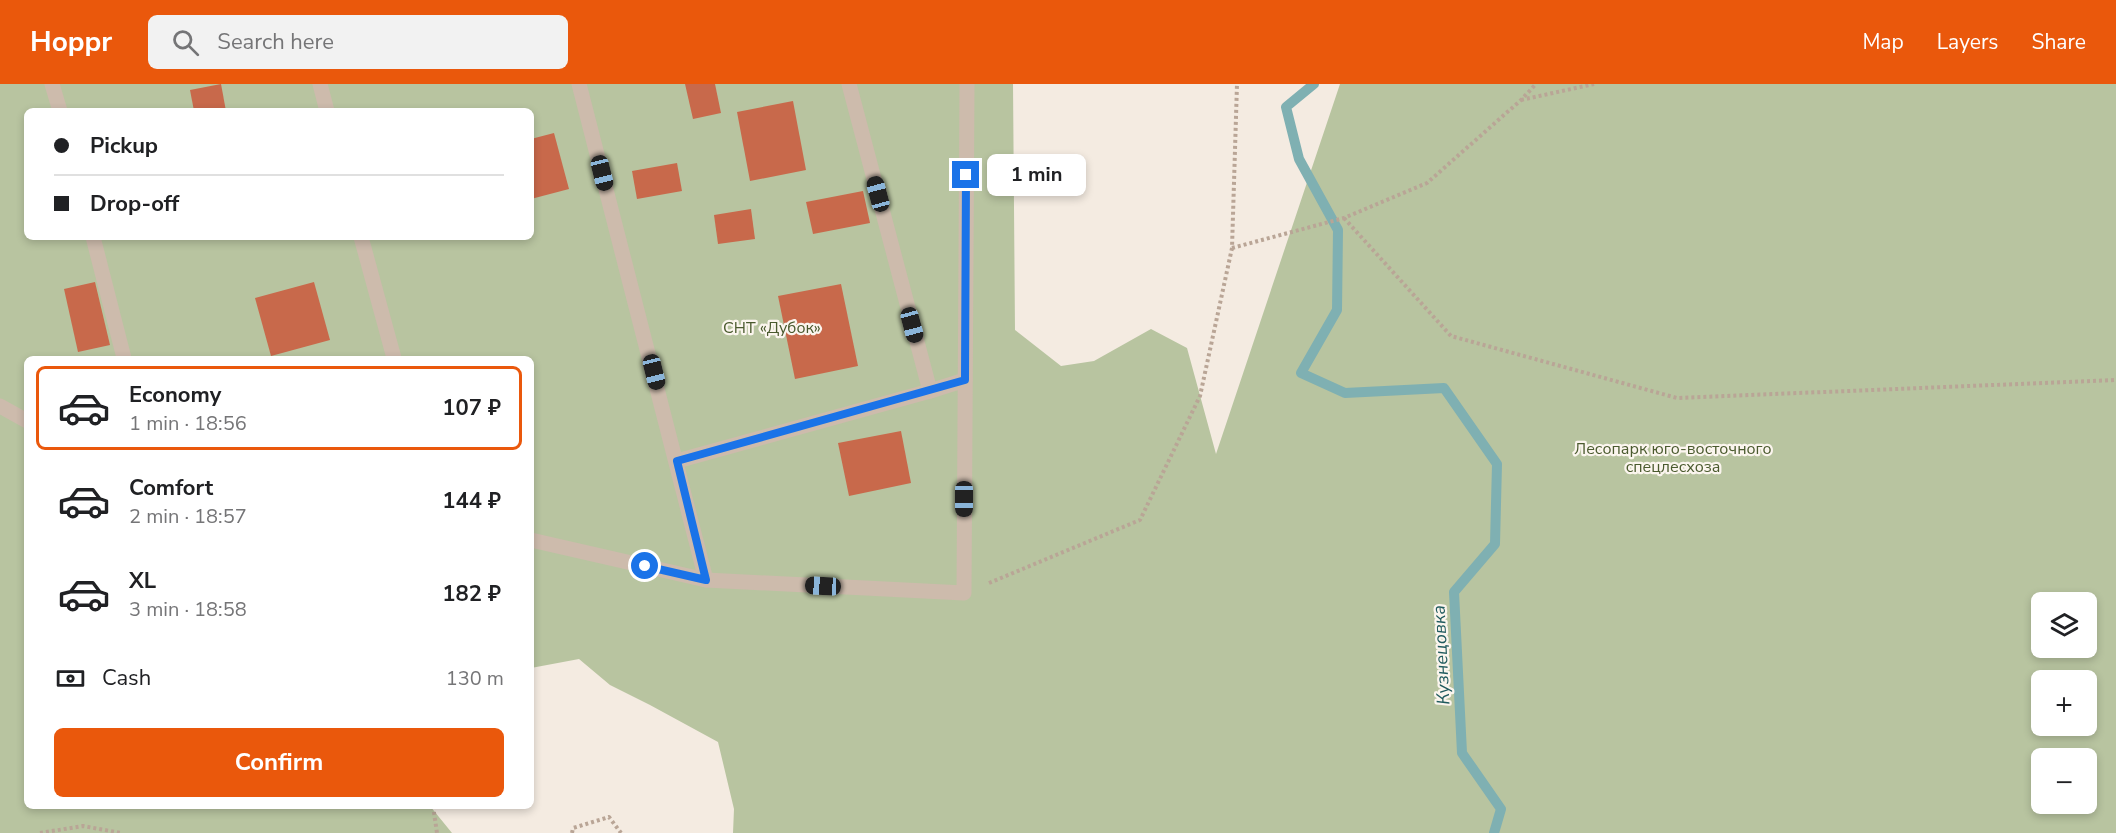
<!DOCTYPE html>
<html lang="en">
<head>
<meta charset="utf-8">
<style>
  :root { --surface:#fff; --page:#f2f2f2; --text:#202124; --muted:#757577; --line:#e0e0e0; --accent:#ea580c }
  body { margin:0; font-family:"Nunito Sans",sans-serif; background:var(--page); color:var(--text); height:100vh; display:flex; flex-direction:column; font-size:22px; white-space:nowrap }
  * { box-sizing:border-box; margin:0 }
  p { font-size:20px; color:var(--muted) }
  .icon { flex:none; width:33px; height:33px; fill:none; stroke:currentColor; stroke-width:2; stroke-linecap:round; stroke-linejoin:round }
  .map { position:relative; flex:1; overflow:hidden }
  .panel { position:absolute; left:24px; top:272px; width:510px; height:453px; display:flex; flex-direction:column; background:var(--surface); border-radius:9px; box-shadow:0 3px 9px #0003 }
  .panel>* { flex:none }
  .banner { position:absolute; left:24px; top:24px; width:510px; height:132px; border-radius:9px; box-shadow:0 3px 9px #0003; display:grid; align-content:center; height:132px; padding:0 30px; background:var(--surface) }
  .tools { position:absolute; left:2031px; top:508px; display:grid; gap:12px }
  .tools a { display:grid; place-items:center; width:66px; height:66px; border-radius:9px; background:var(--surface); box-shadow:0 3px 9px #0003; font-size:30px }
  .end { position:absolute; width:27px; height:27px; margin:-14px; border:8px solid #1a73e8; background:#fff; box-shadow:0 0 0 3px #fff }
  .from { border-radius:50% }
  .bubble { position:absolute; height:42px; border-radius:9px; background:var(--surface); box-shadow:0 3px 9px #0003; font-size:20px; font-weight:700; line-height:42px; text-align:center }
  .car { position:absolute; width:18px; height:36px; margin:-18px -9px; border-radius:8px; box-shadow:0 0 4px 2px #0007; background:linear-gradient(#222 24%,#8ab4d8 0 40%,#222 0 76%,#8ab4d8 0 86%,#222 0) }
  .banner b { display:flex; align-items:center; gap:21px; height:57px; font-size:22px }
  .banner b+b { border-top:2px solid var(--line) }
  .banner i { width:15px; height:15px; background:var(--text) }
  ul { padding:10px 0 0; list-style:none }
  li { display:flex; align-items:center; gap:18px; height:84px; margin:0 12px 9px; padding:0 18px; border:3px solid transparent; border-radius:9px }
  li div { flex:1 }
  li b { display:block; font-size:22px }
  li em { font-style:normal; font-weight:700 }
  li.active { border-color:var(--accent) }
  li>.icon { width:54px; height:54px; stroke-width:1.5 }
  .pay { display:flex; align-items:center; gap:15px; height:66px; padding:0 30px; font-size:22px }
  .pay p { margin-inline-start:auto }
  .button { display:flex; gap:12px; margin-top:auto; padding:12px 30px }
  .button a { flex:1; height:69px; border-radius:9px; background:var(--accent); color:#fff; font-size:24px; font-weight:700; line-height:69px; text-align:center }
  header { display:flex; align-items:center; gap:36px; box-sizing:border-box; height:84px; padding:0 30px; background:var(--accent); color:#fff }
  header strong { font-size:28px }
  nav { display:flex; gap:33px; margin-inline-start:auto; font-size:21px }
  .search { width:420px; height:54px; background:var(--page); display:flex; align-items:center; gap:15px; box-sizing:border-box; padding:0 21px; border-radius:9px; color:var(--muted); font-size:22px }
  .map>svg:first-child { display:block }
</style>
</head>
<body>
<header>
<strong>Hoppr</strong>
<div class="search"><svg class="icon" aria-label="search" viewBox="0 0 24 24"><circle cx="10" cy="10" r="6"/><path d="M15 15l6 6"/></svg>Search here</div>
<nav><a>Map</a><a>Layers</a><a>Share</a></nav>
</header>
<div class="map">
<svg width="2116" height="749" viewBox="0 0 2116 749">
  <rect width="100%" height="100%" fill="#f4ebe1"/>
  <!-- green -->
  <path fill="#b8c4a0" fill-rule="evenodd" d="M0,0H1013L1015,246L1061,282L1094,277L1151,245L1187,264L1216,370L1340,0H2116V749H733L734,725L718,658L650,621L610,601L579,575L531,584V274H27V722H430L452,749H0ZM27,27H531V153H27ZM2042,519H2086V564H2042ZM2042,597H2086V642H2042ZM2042,675H2086V720H2042Z"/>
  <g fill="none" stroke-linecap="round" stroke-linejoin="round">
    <!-- stream -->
    <path stroke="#7fb0b2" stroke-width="10" d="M1314,0L1286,23L1299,75L1338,146L1337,226L1301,289L1345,309L1444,304L1497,380L1495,460L1454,508L1462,669L1501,725L1494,749"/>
  </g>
  <!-- building -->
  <g fill="#c8694b">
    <path d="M221,0L226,27H194L190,6Z"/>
    <path d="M685,0H715L721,29L693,35Z"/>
    <path d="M793,17L806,86L750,97L737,28Z"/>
    <path d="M554,49L569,105L531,115V55Z"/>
    <path d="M677,79L682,107L637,115L632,87Z"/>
    <path d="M863,107L870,139L813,150L806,118Z"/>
    <path d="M751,125L755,155L718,160L714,131Z"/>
    <path d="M95,198L110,261L78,268L64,205Z"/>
    <path d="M314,198L330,256L271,272L255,214Z"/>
    <path d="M841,200L858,282L795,295L778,212Z"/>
    <path d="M901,347L911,399L849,412L838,359Z"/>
  </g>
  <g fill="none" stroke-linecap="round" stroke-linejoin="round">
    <!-- path -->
    <g stroke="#b9a596" stroke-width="4" stroke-dasharray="3 3" stroke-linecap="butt">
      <path d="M1521,16L1594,0"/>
      <path d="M1344,134L1451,252L1677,314L2116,296"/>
      <path d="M1232,164L1344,134L1427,99L1521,16L1536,0"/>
      <path d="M989,499L1140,436L1200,312L1232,164L1237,0"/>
      <path d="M433,722L437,749"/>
      <path d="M40,749L83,742L121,749"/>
      <path d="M572,749L573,744L609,733L621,749"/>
    </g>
    <!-- lane -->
    <g stroke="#cdbbac" stroke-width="15">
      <path d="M52,0L60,27"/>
      <path d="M320,0L327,27"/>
      <path d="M579,0L706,496"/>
      <path d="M849,0L930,307L965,296"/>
      <path d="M93,153L124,274"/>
      <path d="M361,153L394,274"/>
      <path d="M0,322L27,337"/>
      <path d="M677,377L930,307"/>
      <path d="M531,456L706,496L964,509L967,0"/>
    </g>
  </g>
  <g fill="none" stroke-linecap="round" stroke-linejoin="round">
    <!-- route -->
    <path stroke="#1a73e8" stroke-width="8" d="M645,482L706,496L677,377L965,296L966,91"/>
  </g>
  <g text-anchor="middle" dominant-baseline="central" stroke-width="4.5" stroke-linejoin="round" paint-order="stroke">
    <!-- park labels -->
    <g font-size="16" fill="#4a5a2e" stroke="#fbf5ee">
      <text x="772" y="244">СНТ «Дубок»</text>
      <text x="1673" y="365">Лесопарк юго-восточного<tspan x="1673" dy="18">спецлесхоза</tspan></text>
    </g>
    <!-- water labels -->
    <g font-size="18" font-style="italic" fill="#1f5a5e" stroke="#fbf5ee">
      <text transform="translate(1441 571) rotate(-93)">Кузнецовка</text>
    </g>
  </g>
</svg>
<div class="tools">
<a><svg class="icon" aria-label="layers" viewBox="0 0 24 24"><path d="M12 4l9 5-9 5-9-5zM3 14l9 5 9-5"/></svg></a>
<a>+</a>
<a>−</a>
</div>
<i class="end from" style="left:645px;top:482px"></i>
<i class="end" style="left:966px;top:91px"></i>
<div class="bubble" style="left:987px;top:70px;width:99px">1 min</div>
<i class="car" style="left:602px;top:89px;rotate:166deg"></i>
<i class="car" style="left:878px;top:110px;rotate:345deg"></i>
<i class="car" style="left:912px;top:241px;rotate:165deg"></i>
<i class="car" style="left:654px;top:288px;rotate:166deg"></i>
<i class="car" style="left:964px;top:415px;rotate:180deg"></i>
<i class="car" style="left:823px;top:502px;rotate:273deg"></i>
<div class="banner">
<b><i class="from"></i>Pickup</b>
<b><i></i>Drop-off</b>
</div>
<section class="panel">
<ul>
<li class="active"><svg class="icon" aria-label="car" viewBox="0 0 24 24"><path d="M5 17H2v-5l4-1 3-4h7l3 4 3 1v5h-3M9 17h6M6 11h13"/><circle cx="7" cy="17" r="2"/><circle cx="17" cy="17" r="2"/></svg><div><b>Economy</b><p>1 min · 18:56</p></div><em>107 ₽</em></li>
<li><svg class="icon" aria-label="car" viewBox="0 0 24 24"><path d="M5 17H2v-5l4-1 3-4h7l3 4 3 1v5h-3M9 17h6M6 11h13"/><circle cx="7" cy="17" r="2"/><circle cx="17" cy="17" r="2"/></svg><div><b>Comfort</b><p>2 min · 18:57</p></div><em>144 ₽</em></li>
<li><svg class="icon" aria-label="car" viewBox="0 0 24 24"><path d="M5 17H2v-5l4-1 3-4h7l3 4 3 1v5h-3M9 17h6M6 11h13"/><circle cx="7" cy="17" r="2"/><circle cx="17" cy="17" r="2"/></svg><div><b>XL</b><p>3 min · 18:58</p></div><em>182 ₽</em></li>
</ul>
<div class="pay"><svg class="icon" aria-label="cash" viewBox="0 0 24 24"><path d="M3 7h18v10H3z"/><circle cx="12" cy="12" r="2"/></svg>Cash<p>130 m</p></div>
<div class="button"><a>Confirm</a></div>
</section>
</div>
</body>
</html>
